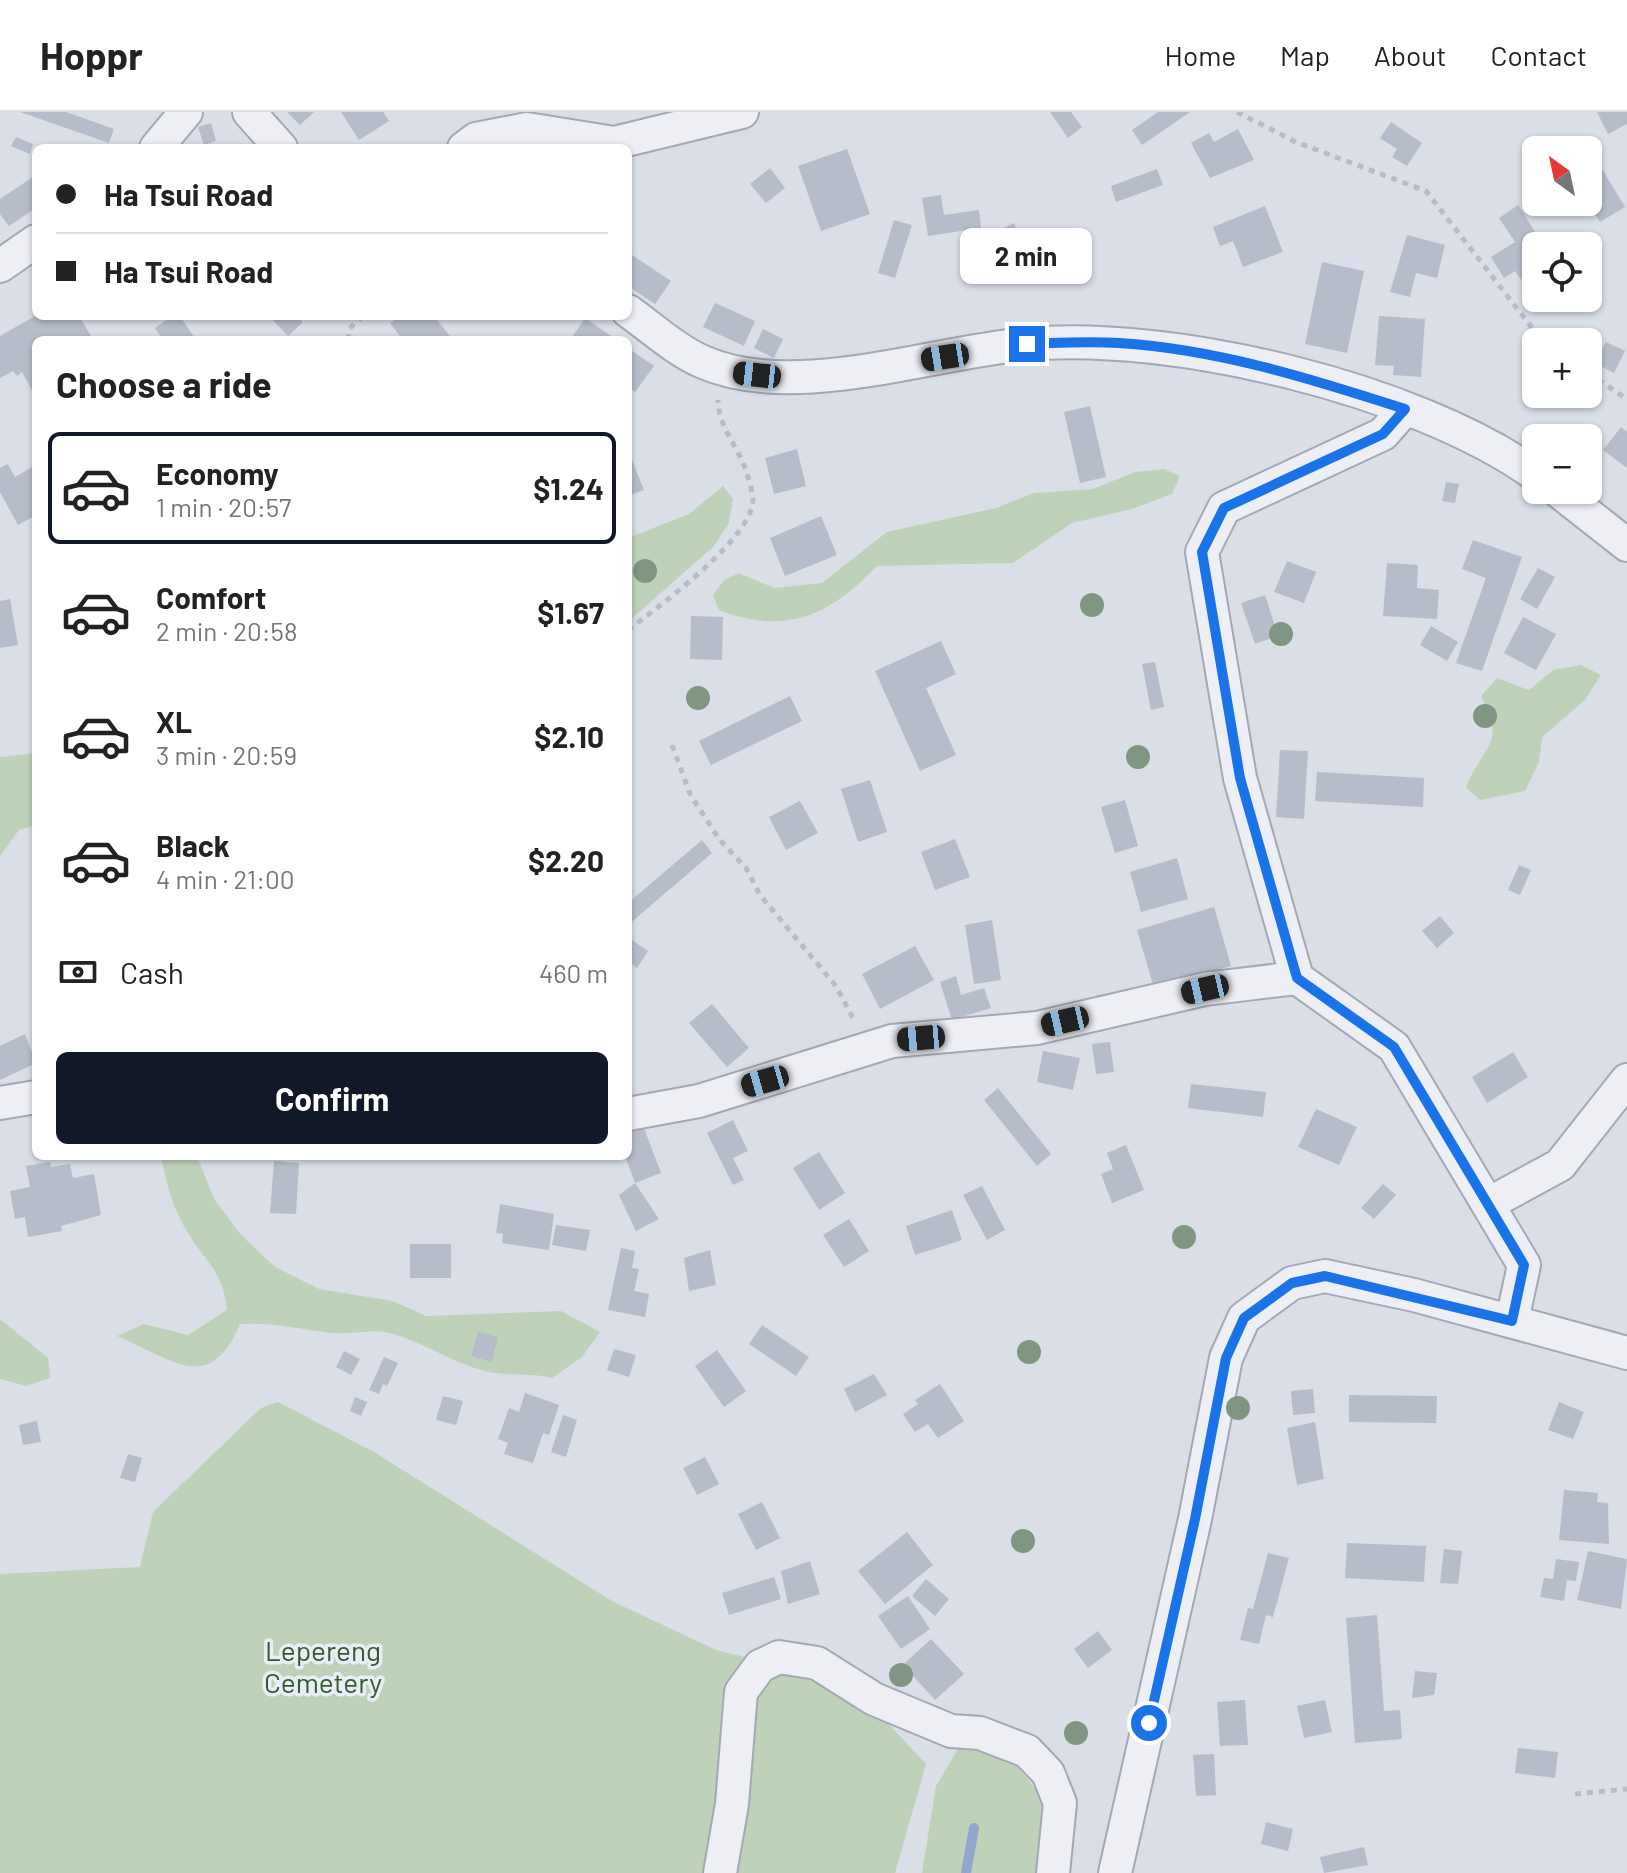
<!DOCTYPE html>
<html lang="en">
<head>
<meta charset="utf-8">
<style>
  :root { --surface:#fff; --page:#f6f6f6; --text:#222; --muted:#767676; --line:#e0e0e0; --accent:#111827 }
  body { margin:0; font-family:Barlow,sans-serif; background:var(--page); color:var(--text); height:100vh; display:flex; flex-direction:column; font-size:30px; white-space:nowrap }
  * { box-sizing:border-box; margin:0 }
  p { font-size:26px; color:var(--muted) }
  .icon { flex:none; width:44px; height:44px; fill:none; stroke:currentColor; stroke-width:2; stroke-linecap:round; stroke-linejoin:round }
  .map { position:relative; flex:1; overflow:hidden }
  .side { position:absolute; left:32px; top:224px; width:600px; height:824px; display:flex; flex-direction:column; background:var(--surface); border-radius:12px; box-shadow:0 2px 6px #0004 }
  .side>* { flex:none }
  .hud { position:absolute; left:32px; top:32px; width:600px; height:176px; border-radius:12px; box-shadow:0 2px 6px #0004; display:grid; align-content:center; height:176px; padding:0 24px; background:var(--surface) }
  .needle { width:52px; rotate:327deg }
  .controls { position:absolute; left:1522px; top:24px; display:grid; gap:16px }
  .controls a { display:grid; place-items:center; width:80px; height:80px; border-radius:12px; background:var(--surface); box-shadow:0 2px 6px #0004; font-size:40px }
  .end { position:absolute; width:36px; height:36px; margin:-18px; border:10px solid #1a73e8; background:#fff; box-shadow:0 0 0 4px #fff }
  .from { border-radius:50% }
  .bubble { position:absolute; height:56px; border-radius:12px; background:var(--surface); box-shadow:0 2px 6px #0004; font-size:26px; font-weight:700; line-height:56px; text-align:center }
  .car { position:absolute; width:24px; height:48px; margin:-24px -12px; border-radius:10px; box-shadow:0 0 6px 2px #0007; background:linear-gradient(#222 24%,#8ab4d8 0 40%,#222 0 76%,#8ab4d8 0 86%,#222 0) }
  .hud b { display:flex; align-items:center; gap:28px; height:76px; font-size:30px }
  .hud b+b { border-top:2px solid var(--line) }
  .hud i { width:20px; height:20px; background:var(--text) }
  ul { padding:0; list-style:none }
  li { display:flex; align-items:center; gap:24px; height:112px; margin:0 16px 12px; padding:0 8px; border:4px solid transparent; border-radius:12px }
  li div { flex:1 }
  li b { display:block; font-size:30px }
  li em { font-style:normal; font-weight:700 }
  li.selected { border-color:var(--accent) }
  li>.icon { width:72px; height:72px; stroke-width:1.5 }
  h2 { padding:0 24px; font-size:36px; line-height:96px }
  .pay { display:flex; align-items:center; gap:20px; height:88px; padding:0 24px; font-size:30px }
  .pay p { margin-inline-start:auto }
  .cta { display:flex; gap:16px; margin-top:auto; padding:16px 24px }
  .cta a { flex:1; height:92px; border-radius:12px; background:var(--accent); color:#fff; font-size:32px; font-weight:700; line-height:92px; text-align:center }
  header { display:flex; align-items:center; gap:48px; box-sizing:border-box; height:112px; padding:0 40px; background:var(--surface); border-bottom:2px solid var(--line) }
  header strong { font-size:38px }
  nav { display:flex; gap:44px; margin-inline-start:auto; font-size:28px }
  .map>svg:first-child { display:block }
</style>
</head>
<body>
<header>
<strong>Hoppr</strong>
<nav><a>Home</a><a>Map</a><a>About</a><a>Contact</a></nav>
</header>
<div class="map">
<svg width="1627" height="1761" viewBox="0 0 1627 1761">
  <rect width="100%" height="100%" fill="#dadee7"/>
  <!-- green -->
  <g fill="#bed2ba">
    <path d="M1164,357L1180,364L1172,382L1132,397L1072,411L1013,451L877,454C830,503 787,524 719,498L713,483L724,468L739,461L774,476L822,471L887,420L996,396L1034,381L1093,377L1135,360Z"/>
    <path d="M723,374L733,387L729,411L714,434L628,510V426L689,402Z"/>
    <path d="M1581,553L1601,563L1585,588L1542,625L1539,650L1525,679L1480,688L1466,675C1484,631 1507,634 1481,584L1497,566L1529,578L1553,558Z"/>
    <path d="M36,641V713L19,718L0,744V645Z"/>
    <path d="M161,1044H197L214,1087L241,1123L275,1155L319,1177L393,1189L426,1204L561,1199L600,1220L582,1245L552,1266C530,1260 508,1265 485,1259C453,1251 425,1231 393,1222C371,1216 354,1223 332,1221C300,1217 273,1210 240,1212C209,1285 171,1246 117,1224L144,1212L188,1223L227,1198C223,1159 207,1152 188,1121C173,1097 166,1071 161,1044Z"/>
    <path d="M0,1207L48,1246L50,1266L26,1274L0,1267Z"/>
    <path d="M278,1290L374,1340L612,1489L716,1538L781,1554L879,1602L926,1652L895,1761H0V1462L140,1455L153,1400L261,1296Z"/>
    <path d="M959,1635L1012,1647L1035,1677L1050,1713L1042,1761H922L936,1674Z"/>
  </g>
  <g fill="none" stroke-linecap="round" stroke-linejoin="round">
    <!-- stream -->
    <path stroke="#91a7cb" stroke-width="10" d="M966,1761L974,1716"/>
  </g>
  <!-- building -->
  <g fill="#b7bcca">
    <path d="M20,0H66L114,17L109,31Z"/>
    <path d="M287,0H314L300,13Z"/>
    <path d="M341,0H383L389,9L359,28Z"/>
    <path d="M1050,0H1071L1082,15L1068,26Z"/>
    <path d="M1158,0H1190L1142,33L1132,18Z"/>
    <path d="M1597,0H1627V12L1608,22Z"/>
    <path d="M1391,10L1422,31L1407,54L1392,45L1397,37L1380,26Z"/>
    <path d="M211,11L216,29L204,33L198,15Z"/>
    <path d="M1238,17L1254,48L1210,66L1191,31L1209,21L1214,30Z"/>
    <path d="M16,25L33,32L30,42L11,34Z"/>
    <path d="M847,37L870,102L821,119L798,54Z"/>
    <path d="M770,56L785,76L766,91L750,72Z"/>
    <path d="M1157,57L1163,73L1116,90L1111,74Z"/>
    <path d="M1602,57L1625,95L1600,110L1588,91V66Z"/>
    <path d="M36,63V96L9,114L0,102V87Z"/>
    <path d="M941,83L944,103L979,98L981,116L928,124L922,86Z"/>
    <path d="M1518,93L1544,134H1536V160L1522,169L1515,159L1504,166L1491,145L1515,130L1499,106Z"/>
    <path d="M1265,94L1283,140L1243,155L1233,129L1220,134L1213,115Z"/>
    <path d="M894,108L912,113L895,166L878,161Z"/>
    <path d="M1014,111L1021,127L1034,121L1042,138L1009,154L993,121Z"/>
    <path d="M1407,123L1445,133L1437,166L1416,161L1410,185L1390,180Z"/>
    <path d="M629,141L671,169L655,192L628,174Z"/>
    <path d="M1322,150L1364,159L1347,241L1305,232Z"/>
    <path d="M715,191L755,209L744,234L703,215Z"/>
    <path d="M35,204H79L91,224L84,228H36V276L32,278L22,260L17,264L13,259L0,266V224Z"/>
    <path d="M172,204H180L196,228H163L155,216Z"/>
    <path d="M269,204H297L303,210L288,224Z"/>
    <path d="M400,204H434L453,228H403L390,211Z"/>
    <path d="M1379,204L1425,207L1421,265L1393,263L1394,254L1375,253Z"/>
    <path d="M585,206L617,228H570Z"/>
    <path d="M763,217L783,227L774,246L754,236Z"/>
    <path d="M1606,230L1625,239L1614,261L1595,251Z"/>
    <path d="M628,236L654,254L635,280L628,274Z"/>
    <path d="M1090,294L1106,365L1080,371L1064,300Z"/>
    <path d="M1621,315L1627,320V356L1603,338Z"/>
    <path d="M797,337L806,374L774,382L765,346Z"/>
    <path d="M628,338L644,378L628,384Z"/>
    <path d="M8,352L15,365L36,353V403L18,413L0,380V356Z"/>
    <path d="M1446,370L1459,372L1455,391L1442,389Z"/>
    <path d="M821,404L837,443L785,464L770,426Z"/>
    <path d="M1473,428L1522,445L1482,559L1456,551L1486,466L1462,457Z"/>
    <path d="M1287,449L1316,460L1304,491L1274,480Z"/>
    <path d="M1387,451L1418,453L1417,476L1439,478L1437,507L1383,504Z"/>
    <path d="M1538,456L1555,465L1537,497L1520,487Z"/>
    <path d="M1265,483L1278,524L1255,532L1241,491Z"/>
    <path d="M10,487L18,533L0,536V489Z"/>
    <path d="M691,504L723,505L722,548L690,547Z"/>
    <path d="M1523,505L1556,522L1536,558L1504,541Z"/>
    <path d="M1431,514L1458,530L1447,549L1420,533Z"/>
    <path d="M941,529L956,562L926,576L956,643L920,659L875,559Z"/>
    <path d="M1155,550L1164,595L1151,598L1142,552Z"/>
    <path d="M790,584L802,609L711,653L699,629Z"/>
    <path d="M1280,638L1308,639L1304,707L1276,705Z"/>
    <path d="M1317,660L1424,666L1423,695L1315,689Z"/>
    <path d="M870,668L887,720L858,730L841,677Z"/>
    <path d="M1125,688L1138,734L1115,741L1101,695Z"/>
    <path d="M800,689L818,721L786,738L769,705Z"/>
    <path d="M955,727L970,765L935,778L921,740Z"/>
    <path d="M702,728L712,741L628,813V791Z"/>
    <path d="M1177,746L1188,787L1141,800L1130,760Z"/>
    <path d="M1519,753L1531,758L1520,783L1508,778Z"/>
    <path d="M1214,795L1231,854L1154,876L1137,818Z"/>
    <path d="M1440,804L1454,821L1437,836L1422,819Z"/>
    <path d="M992,808L1001,868L974,872L965,813Z"/>
    <path d="M632,828L648,839L637,856L628,849V834Z"/>
    <path d="M915,834L934,868L880,897L862,862Z"/>
    <path d="M956,864L961,883L984,876L991,896L952,908L940,870Z"/>
    <path d="M712,892L749,936L727,955L689,911Z"/>
    <path d="M25,922L36,951L0,968V934Z"/>
    <path d="M1110,930L1114,960L1096,962L1092,932Z"/>
    <path d="M1043,939L1080,946L1073,978L1037,970Z"/>
    <path d="M1513,940L1528,965L1487,991L1472,965Z"/>
    <path d="M1191,972L1266,980L1263,1005L1188,996Z"/>
    <path d="M998,976L1051,1042L1037,1054L984,988Z"/>
    <path d="M1316,997L1357,1015L1339,1053L1298,1035Z"/>
    <path d="M733,1008L748,1039L733,1046L744,1068L733,1073L707,1021Z"/>
    <path d="M642,1011L661,1061L635,1071L625,1044H628V1016Z"/>
    <path d="M1126,1033L1144,1078L1112,1091L1101,1062L1113,1057L1107,1041Z"/>
    <path d="M819,1040L845,1081L819,1098L793,1056Z"/>
    <path d="M274,1049L299,1051L296,1102L270,1101Z"/>
    <path d="M50,1050L51,1055L70,1052L73,1066L94,1062L101,1103L61,1114L62,1119L28,1125L25,1105L15,1107L10,1079L30,1075L26,1054Z"/>
    <path d="M635,1071L659,1107L636,1119L619,1083Z"/>
    <path d="M1383,1072L1396,1083L1374,1107L1361,1096Z"/>
    <path d="M982,1074L1005,1118L987,1128L963,1083Z"/>
    <path d="M500,1092L554,1102L549,1138L502,1131L503,1122L496,1121Z"/>
    <path d="M952,1098L962,1128L915,1143L906,1114Z"/>
    <path d="M849,1107L869,1139L844,1155L823,1123Z"/>
    <path d="M556,1113L590,1118L586,1139L552,1133Z"/>
    <rect x="410" y="1132" width="41" height="34"/>
    <path d="M621,1136L635,1139L632,1156L639,1157L634,1179L649,1182L645,1205L608,1198Z"/>
    <path d="M710,1138L716,1173L689,1179L684,1146Z"/>
    <path d="M762,1213L809,1245L796,1264L749,1232Z"/>
    <path d="M478,1220L498,1225L492,1250L471,1244Z"/>
    <path d="M614,1237L636,1243L629,1265L607,1258Z"/>
    <path d="M717,1238L746,1279L724,1295L695,1254Z"/>
    <path d="M344,1239L360,1247L351,1263L336,1255Z"/>
    <path d="M384,1245L398,1251L387,1274L383,1272L379,1282L369,1278Z"/>
    <path d="M874,1262L887,1283L855,1300L844,1277Z"/>
    <path d="M940,1272L964,1309L938,1326L928,1312L915,1320L903,1302L918,1292L915,1288Z"/>
    <path d="M1313,1277L1315,1301L1293,1303L1291,1279Z"/>
    <path d="M525,1281L559,1293L549,1323L543,1321L533,1351L504,1342L508,1331L498,1327L509,1296L519,1300Z"/>
    <path d="M1349,1283L1437,1284L1436,1311L1349,1310Z"/>
    <path d="M443,1284L463,1289L456,1313L436,1308Z"/>
    <path d="M355,1285L367,1290L361,1304L350,1299Z"/>
    <path d="M1559,1290L1584,1300L1573,1327L1548,1318Z"/>
    <path d="M563,1303L577,1308L566,1345L551,1340Z"/>
    <path d="M37,1309L41,1330L23,1333L19,1313Z"/>
    <path d="M1315,1310L1324,1367L1297,1373L1287,1316Z"/>
    <path d="M128,1342L142,1346L135,1370L120,1366Z"/>
    <path d="M705,1345L719,1372L697,1383L683,1356Z"/>
    <path d="M1564,1378L1598,1381L1597,1390L1608,1391L1609,1432L1559,1428Z"/>
    <path d="M762,1390L780,1426L756,1438L738,1402Z"/>
    <path d="M907,1420L933,1453L885,1492L858,1459Z"/>
    <path d="M1347,1431L1426,1434L1424,1470L1345,1466Z"/>
    <path d="M1444,1437L1462,1439L1458,1472L1440,1471Z"/>
    <path d="M1588,1439L1627,1447L1621,1497L1577,1488Z"/>
    <path d="M1268,1441L1289,1446L1273,1505L1266,1503L1259,1532L1240,1528L1248,1496L1253,1497Z"/>
    <path d="M1556,1447L1579,1450L1576,1469L1567,1468L1564,1489L1540,1485L1544,1466L1553,1467Z"/>
    <path d="M810,1449L820,1482L788,1492L781,1459Z"/>
    <path d="M774,1465L781,1487L729,1503L722,1481Z"/>
    <path d="M926,1467L949,1487L935,1504L912,1484Z"/>
    <path d="M908,1484L930,1517L901,1537L878,1504Z"/>
    <path d="M1377,1503L1384,1599L1400,1598L1402,1627L1355,1631L1346,1506Z"/>
    <path d="M1098,1519L1112,1538L1088,1556L1074,1537Z"/>
    <path d="M931,1527L964,1562L935,1588L903,1553Z"/>
    <path d="M1415,1559L1437,1561L1434,1583L1412,1586Z"/>
    <path d="M1245,1588L1248,1633L1220,1634L1217,1590Z"/>
    <path d="M1325,1588L1332,1620L1304,1626L1297,1594Z"/>
    <path d="M1518,1636L1558,1640L1555,1666L1515,1661Z"/>
    <path d="M1214,1642L1216,1683L1196,1684L1193,1643Z"/>
    <path d="M1266,1710L1293,1717L1288,1739L1261,1732Z"/>
    <path d="M1364,1735L1368,1753L1324,1761L1320,1745Z"/>
  </g>
  <g fill="none" stroke-linecap="round" stroke-linejoin="round">
    <defs>
      <g id="minor">
        <path d="M249,0L281,36"/>
        <path d="M156,36L186,0"/>
        <path d="M464,36L476,27L527,17L614,31L742,0"/>
        <path d="M0,154L36,129"/>
        <path d="M628,199C652,216 677,239 703,250C795,290 931,240 1027,232C1173,219 1416,277 1536,363"/>
        <path d="M1557,378L1627,433"/>
        <path d="M1297,866L1240,666L1202,440L1224,396L1383,322L1405,297"/>
        <path d="M0,991L36,985"/>
        <path d="M628,1002L699,989L892,929L1037,916L1205,877L1297,866L1394,935L1524,1153L1512,1209"/>
        <path d="M1490,1091L1560,1053L1627,968"/>
        <path d="M720,1761L732,1692L741,1580L760,1554L779,1545L817,1551L874,1587L951,1619L980,1621L1027,1639L1048,1661L1060,1691L1053,1761"/>
        <path d="M1115,1761L1195,1407L1226,1246L1244,1206L1292,1171L1325,1164L1414,1183L1627,1241"/>
      </g>
    </defs>
    <!-- minor casing -->
    <use href="#minor" stroke="#a3a8b4" stroke-width="36"/>
    <!-- path -->
    <g stroke="#b8bcc5" stroke-width="5" stroke-dasharray="6 6" stroke-linecap="butt">
      <path d="M1237,0L1296,30L1426,79L1533,217L1547,230"/>
      <path d="M348,228L349,217L363,204"/>
      <path d="M1588,261L1627,287"/>
      <path d="M628,518C658,495 755,425 753,386C752,377 748,365 745,356C737,333 718,314 718,288"/>
      <path d="M672,633L690,682L719,727L746,756L760,783L836,874L855,910"/>
      <path d="M1575,1682L1627,1677"/>
    </g>
    <!-- minor -->
    <use href="#minor" stroke="#edeff5" stroke-width="32"/>
  </g>
  <!-- trees -->
  <g fill="#7e9682">
    <circle cx="645" cy="459" r="12"/>
    <circle cx="1092" cy="493" r="12"/>
    <circle cx="1281" cy="522" r="12"/>
    <circle cx="698" cy="586" r="12"/>
    <circle cx="1485" cy="604" r="12"/>
    <circle cx="1138" cy="645" r="12"/>
    <circle cx="1184" cy="1125" r="12"/>
    <circle cx="1029" cy="1240" r="12"/>
    <circle cx="1238" cy="1296" r="12"/>
    <circle cx="1023" cy="1429" r="12"/>
    <circle cx="901" cy="1563" r="12"/>
    <circle cx="1076" cy="1621" r="12"/>
  </g>
  <g fill="none" stroke-linecap="round" stroke-linejoin="round">
    <!-- route -->
    <path stroke="#1a73e8" stroke-width="10" d="M1027,232C1057,231 1088,229 1119,231C1217,237 1312,267 1405,297L1383,322L1224,396L1202,440L1240,666L1297,866L1394,935L1524,1153L1512,1209L1325,1164L1292,1171L1244,1206L1226,1246L1195,1407L1149,1611"/>
  </g>
  <g text-anchor="middle" dominant-baseline="central" stroke-width="7" stroke-linejoin="round" paint-order="stroke">
    <!-- park labels -->
    <g font-size="28" fill="#335b2f" stroke="#e9edf5">
      <text x="323" y="1538">Lepereng<tspan x="323" dy="32">Cemetery</tspan></text>
    </g>
  </g>
</svg>
<div class="controls">
<a><svg class="needle" viewBox="-14 -14 28 28"><path d="M0-13l5 13h-10z" fill="#e53935"/><path d="M0 13l5-13h-10z" fill="#767676"/></svg></a>
<a><svg class="icon" aria-label="locate" viewBox="0 0 24 24"><circle cx="12" cy="12" r="6"/><path d="M12 2v4M12 18v4M2 12h4M18 12h4"/></svg></a>
<a>+</a>
<a>−</a>
</div>
<i class="end from" style="left:1149px;top:1611px"></i>
<i class="end" style="left:1027px;top:232px"></i>
<div class="bubble" style="left:960px;top:116px;width:132px">2 min</div>
<i class="car" style="left:945px;top:245px;rotate:261deg"></i>
<i class="car" style="left:757px;top:263px;rotate:276deg"></i>
<i class="car" style="left:1205px;top:877px;rotate:257deg"></i>
<i class="car" style="left:1065px;top:909px;rotate:257deg"></i>
<i class="car" style="left:921px;top:926px;rotate:265deg"></i>
<i class="car" style="left:765px;top:969px;rotate:254deg"></i>
<div class="hud">
<b><i class="from"></i>Ha Tsui Road</b>
<b><i></i>Ha Tsui Road</b>
</div>
<section class="side">
<h2>Choose a ride</h2>
<ul>
<li class="selected"><svg class="icon" aria-label="car" viewBox="0 0 24 24"><path d="M5 17H2v-5l4-1 3-4h7l3 4 3 1v5h-3M9 17h6M6 11h13"/><circle cx="7" cy="17" r="2"/><circle cx="17" cy="17" r="2"/></svg><div><b>Economy</b><p>1 min · 20:57</p></div><em>$1.24</em></li>
<li><svg class="icon" aria-label="car" viewBox="0 0 24 24"><path d="M5 17H2v-5l4-1 3-4h7l3 4 3 1v5h-3M9 17h6M6 11h13"/><circle cx="7" cy="17" r="2"/><circle cx="17" cy="17" r="2"/></svg><div><b>Comfort</b><p>2 min · 20:58</p></div><em>$1.67</em></li>
<li><svg class="icon" aria-label="car" viewBox="0 0 24 24"><path d="M5 17H2v-5l4-1 3-4h7l3 4 3 1v5h-3M9 17h6M6 11h13"/><circle cx="7" cy="17" r="2"/><circle cx="17" cy="17" r="2"/></svg><div><b>XL</b><p>3 min · 20:59</p></div><em>$2.10</em></li>
<li><svg class="icon" aria-label="car" viewBox="0 0 24 24"><path d="M5 17H2v-5l4-1 3-4h7l3 4 3 1v5h-3M9 17h6M6 11h13"/><circle cx="7" cy="17" r="2"/><circle cx="17" cy="17" r="2"/></svg><div><b>Black</b><p>4 min · 21:00</p></div><em>$2.20</em></li>
</ul>
<div class="pay"><svg class="icon" aria-label="cash" viewBox="0 0 24 24"><path d="M3 7h18v10H3z"/><circle cx="12" cy="12" r="2"/></svg>Cash<p>460 m</p></div>
<div class="cta"><a>Confirm</a></div>
</section>
</div>
</body>
</html>
